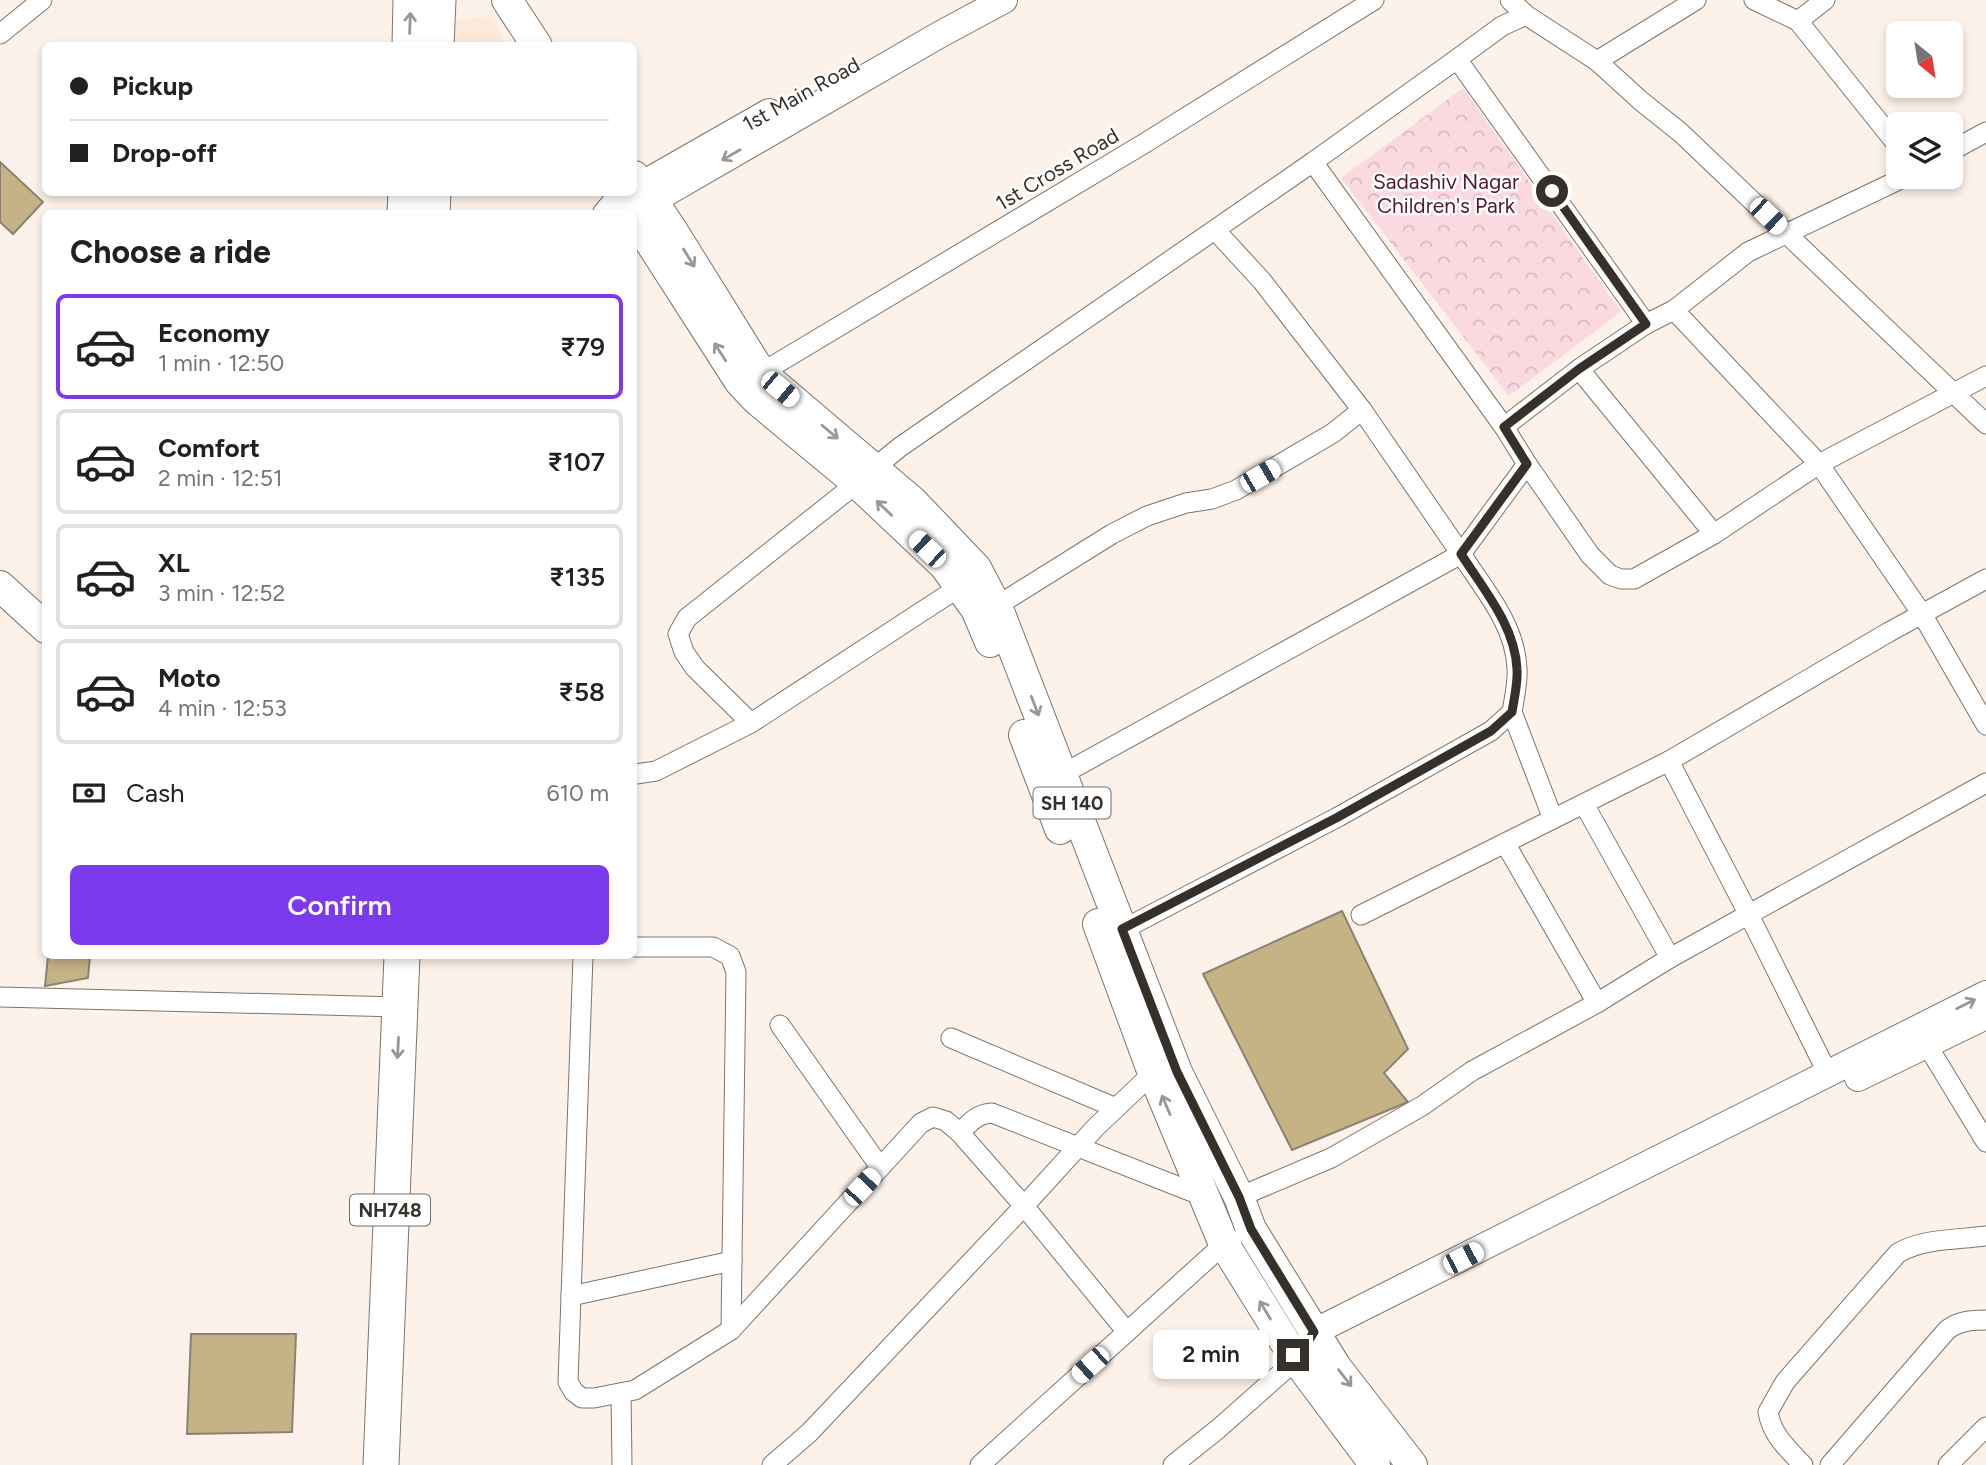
<!DOCTYPE html>
<html lang="en">
<head>
<meta charset="utf-8">
<style>
  :root { --surface:#fff; --page:#f6f6f6; --text:#202124; --muted:#757577; --line:#e0e0e0; --accent:#7c3aed }
  body { margin:0; font-family:Figtree,sans-serif; background:var(--page); color:var(--text); height:100vh; display:flex; flex-direction:column; font-size:26px; white-space:nowrap }
  * { box-sizing:border-box; margin:0 }
  p { font-size:23px; color:var(--muted) }
  .icon { flex:none; width:38px; height:38px; fill:none; stroke:currentColor; stroke-width:2; stroke-linecap:round; stroke-linejoin:round }
  .map { position:relative; flex:1; overflow:hidden }
  .details { position:absolute; left:42px; top:210px; width:595px; height:749px; display:flex; flex-direction:column; background:var(--surface); border-radius:10px; box-shadow:0 4px 10px #0003 }
  .details>* { flex:none }
  .banner { position:absolute; left:42px; top:42px; width:595px; height:154px; border-radius:10px; box-shadow:0 4px 10px #0003; display:grid; align-content:center; height:154px; padding:0 28px; background:var(--surface) }
  .needle { width:46px; rotate:150deg }
  .tools { position:absolute; left:1886px; top:21px; display:grid; gap:14px }
  .tools a { display:grid; place-items:center; width:77px; height:77px; border-radius:10px; background:var(--surface); box-shadow:0 4px 10px #0003; font-size:35px }
  .end { position:absolute; width:32px; height:32px; margin:-16px; border:9px solid #36302b; background:#fff; box-shadow:0 0 0 4px #fff }
  .from { border-radius:50% }
  .bubble { position:absolute; height:49px; border-radius:10px; background:var(--surface); box-shadow:0 4px 10px #0003; font-size:23px; font-weight:600; line-height:49px; text-align:center }
  .car { position:absolute; width:21px; height:42px; margin:-21px -10px; border-radius:9px; box-shadow:0 0 5px 2px #0007; background:linear-gradient(#fff 24%,#345 0 40%,#fff 0 76%,#345 0 86%,#fff 0) }
  .banner b { display:flex; align-items:center; gap:24px; height:66px; font-size:26px }
  .banner b+b { border-top:2px solid var(--line) }
  .banner i { width:18px; height:18px; background:var(--text) }
  ul { padding:0; list-style:none }
  li { display:flex; align-items:center; gap:21px; height:105px; margin:0 14px 10px; padding:0 14px; border:4px solid var(--line); border-radius:10px }
  li div { flex:1 }
  li b { display:block; font-size:26px }
  li em { font-style:normal; font-weight:600 }
  li.current { border-color:var(--accent) }
  li>.icon { width:63px; height:63px; stroke-width:1.5 }
  h2 { padding:0 28px; font-size:32px; line-height:84px }
  .pay { display:flex; align-items:center; gap:18px; height:77px; padding:0 28px; font-size:26px }
  .pay p { margin-inline-start:auto }
  .primary-button { display:flex; gap:14px; margin-top:auto; padding:14px 28px }
  .primary-button a { flex:1; height:80px; border-radius:10px; background:var(--accent); color:#fff; font-size:28px; font-weight:600; line-height:80px; text-align:center }
  .map>svg:first-child { display:block }
</style>
</head>
<body>
<div class="map">
<svg width="1986" height="1465" viewBox="0 0 1986 1465">
  <defs>
    <pattern id="park-crowns" width="20" height="18" patternUnits="userSpaceOnUse" patternTransform="scale(1.75)"><rect width="20" height="18" fill="#fad9e0"/><path d="M2 6a3 3 0 1 1 6 0M12 15a3 3 0 1 1 6 0" fill="none" stroke="#d7bbc0"/></pattern>
  </defs>
  <rect width="100%" height="100%" fill="#fcf2ea"/>
  <!-- built -->
  <path fill="#fce9da" d="M491,16L506,45H446L445,23Z"/>
  <!-- park -->
  <path fill="url(#park-crowns)" d="M1463,88L1621,312L1509,396L1341,178Z"/>
  <!-- building -->
  <g fill="#c5b386" stroke="#8a8372" stroke-width="2">
    <path d="M0,162L43,202L13,234L0,222Z"/>
    <path d="M1342,911L1408,1049L1384,1073L1408,1102L1292,1150L1203,974Z"/>
    <path d="M48,956H90L88,978L45,986Z"/>
    <path d="M191,1334H296L292,1432L187,1434Z"/>
  </g>
  <g fill="none" stroke-linecap="round" stroke-linejoin="round">
    <defs>
      <g id="street">
        <path d="M1510,0L1526,15L1597,61L1641,101L1681,133L1986,424"/>
        <path d="M1754,0L1798,21"/>
        <path d="M1825,0L1798,21L1899,147"/>
        <path d="M0,34L42,0"/>
        <path d="M1457,59L1502,26L1526,15"/>
        <path d="M1597,61L1696,0"/>
        <path d="M1951,151L1986,132"/>
        <path d="M1313,162L1457,59L1646,324"/>
        <path d="M1674,310L1819,464L1922,614L1986,725"/>
        <path d="M1579,369L1714,534"/>
        <path d="M761,373L1145,143L1374,0"/>
        <path d="M1504,427L1579,369L1646,324L1674,310L1748,252L1905,177"/>
        <path d="M873,469L900,447L1313,162L1504,427L1527,464L1590,555L1610,575L1621,579H1634L1714,534L1819,464L1986,376"/>
        <path d="M987,612L1112,534L1147,516L1186,503L1212,499L1236,490L1333,433L1362,410"/>
        <path d="M1512,712L1553,819"/>
        <path d="M751,723L695,668L684,652L678,634L687,618L857,483"/>
        <path d="M1669,761L1749,915L1828,1074"/>
        <path d="M634,773L636,774L656,771L751,723L961,586"/>
        <path d="M1061,775L1461,554L1362,410L1262,281L1216,231"/>
        <path d="M1584,804L1670,958"/>
        <path d="M1505,843L1597,1003"/>
        <path d="M1361,915L1669,761L1889,632L1986,579"/>
        <path d="M1122,930L1338,817L1491,731L1512,712C1514,699 1518,683 1517,669C1516,626 1484,589 1461,554L1527,464"/>
        <path d="M634,947H713L730,956L736,972L731,1330L921,1123L933,1117L946,1121L960,1133L1024,1206L1127,1332"/>
        <path d="M583,956L568,1382L574,1392L582,1398H594L635,1390L731,1330"/>
        <path d="M0,997L399,1007"/>
        <path d="M780,1025L880,1167"/>
        <path d="M1921,1035L1986,1142"/>
        <path d="M951,1038L1116,1108"/>
        <path d="M960,1133C970,1122 977,1114 992,1113L1205,1197"/>
        <path d="M1239,1197L1331,1158L1422,1106L1472,1071L1597,1003L1670,958L1986,783"/>
        <path d="M571,1296L732,1261"/>
        <path d="M621,1393L622,1465"/>
        <path d="M772,1465L809,1433L1024,1206L1095,1128L1153,1073"/>
        <path d="M980,1465L1224,1244L1232,1240"/>
        <path d="M1173,1465L1218,1429L1296,1360"/>
        <path d="M1803,1465C1787,1448 1772,1435 1768,1412L1785,1382L1898,1253C1924,1238 1957,1240 1986,1236"/>
        <path d="M1830,1465L1947,1330C1958,1321 1972,1320 1986,1320"/>
        <path d="M1948,1465L1986,1427"/>
      </g>
      <g id="secondary">
        <path d="M634,189L769,112"/>
        <path d="M635,211L939,35L1004,0"/>
        <path d="M606,214L621,196L627,192"/>
        <path d="M1858,1078L1986,1016"/>
        <path d="M1314,1332L1986,994"/>
      </g>
      <g id="primary">
        <path d="M507,0L537,46"/>
        <path d="M634,176L641,184L672,230L761,373L913,502L976,568L1000,614L1177,1072L1239,1197L1251,1229L1336,1367L1412,1465"/>
        <path d="M620,192L632,214"/>
        <path d="M634,217L740,382L757,400L857,483L944,565L976,609L990,642"/>
        <path d="M0,586L46,628"/>
        <path d="M1024,735L1060,829"/>
        <path d="M1098,924L1153,1073L1224,1244L1293,1355L1375,1465"/>
      </g>
      <g id="highway">
        <path d="M410,46L411,0"/>
        <path d="M436,46L438,0"/>
        <path d="M405,214L406,192"/>
        <path d="M432,214L433,192"/>
        <path d="M381,1465L402,956"/>
      </g>
    </defs>
    <!-- street casing -->
    <use href="#street" stroke="#827367" stroke-width="21"/>
    <!-- secondary casing -->
    <use href="#secondary" stroke="#827367" stroke-width="28"/>
    <!-- primary casing -->
    <use href="#primary" stroke="#827367" stroke-width="32"/>
    <!-- highway casing -->
    <use href="#highway" stroke="#827367" stroke-width="37"/>
    <!-- street -->
    <use href="#street" stroke="#fff" stroke-width="19"/>
    <!-- secondary -->
    <use href="#secondary" stroke="#fff" stroke-width="26"/>
    <!-- primary -->
    <use href="#primary" stroke="#fff" stroke-width="30"/>
    <!-- highway -->
    <use href="#highway" stroke="#fff" stroke-width="35"/>
  </g>
  <!-- one-way arrows -->
  <defs><path id="oneway-shaft" d="M-6 0H5M1.5-3L5.5 0L1.5 3" fill="none" stroke-width="1.6" stroke-linecap="round" stroke-linejoin="round" transform="scale(1.75)"/></defs>
  <g stroke="#9a9895">
    <use href="#oneway-shaft" transform="translate(410 23) rotate(-88)"/>
    <use href="#oneway-shaft" transform="translate(731 155) rotate(150)"/>
    <use href="#oneway-shaft" transform="translate(689 258) rotate(58)"/>
    <use href="#oneway-shaft" transform="translate(720 352) rotate(-123)"/>
    <use href="#oneway-shaft" transform="translate(830 432) rotate(40)"/>
    <use href="#oneway-shaft" transform="translate(884 508) rotate(-136)"/>
    <use href="#oneway-shaft" transform="translate(1035 706) rotate(69)"/>
    <use href="#oneway-shaft" transform="translate(1966 1004) rotate(-27)"/>
    <use href="#oneway-shaft" transform="translate(398 1048) rotate(93)"/>
    <use href="#oneway-shaft" transform="translate(1166 1105) rotate(-113)"/>
    <use href="#oneway-shaft" transform="translate(1265 1310) rotate(-121)"/>
    <use href="#oneway-shaft" transform="translate(1345 1378) rotate(52)"/>
  </g>
  <g fill="none" stroke-linecap="round" stroke-linejoin="round">
    <!-- route -->
    <path stroke="#36302b" stroke-width="9" d="M1293,1355L1296,1360L1314,1332L1251,1229L1239,1197L1177,1072L1122,929L1338,817L1491,731L1512,712C1514,699 1518,683 1517,669C1515,626 1484,590 1461,554L1527,464L1504,427L1579,369L1646,324L1552,191"/>
  </g>
  <g text-anchor="middle" dominant-baseline="central" stroke-width="5" stroke-linejoin="round" paint-order="stroke">
    <!-- shield labels -->
    <g fill="#fff" stroke="#726e6b" stroke-width="2">
      <rect x="1033.5" y="787.5" width="77" height="31" rx="5"/>
      <rect x="350" y="1194.5" width="80" height="31" rx="5"/>
    </g>
    <g font-size="19" font-weight="bold" fill="#36302b">
      <text x="1072" y="803">SH 140</text>
      <text x="390" y="1210">NH748</text>
    </g>
    <!-- street labels -->
    <g font-size="21" fill="#36302b" stroke="#fff">
      <text transform="translate(801 94) rotate(-29)">1st Main Road</text>
      <text transform="translate(1057 169) rotate(-31)">1st Cross Road</text>
    </g>
    <!-- park labels -->
    <g font-size="21" fill="#56182c" stroke="#fff">
      <text x="1446" y="181">Sadashiv Nagar<tspan x="1446" dy="24">Children's Park</tspan></text>
    </g>
  </g>
</svg>
<div class="tools">
<a><svg class="needle" viewBox="-14 -14 28 28"><path d="M0-13l5 13h-10z" fill="#e53935"/><path d="M0 13l5-13h-10z" fill="#757577"/></svg></a>
<a><svg class="icon" aria-label="layers" viewBox="0 0 24 24"><path d="M12 4l9 5-9 5-9-5zM3 14l9 5 9-5"/></svg></a>
</div>
<i class="end from" style="left:1552px;top:191px"></i>
<i class="end" style="left:1293px;top:1355px"></i>
<div class="bubble" style="left:1153px;top:1330px;width:116px">2 min</div>
<i class="car" style="left:1768px;top:216px;rotate:134deg"></i>
<i class="car" style="left:780px;top:389px;rotate:130deg"></i>
<i class="car" style="left:1260px;top:476px;rotate:60deg"></i>
<i class="car" style="left:927px;top:549px;rotate:314deg"></i>
<i class="car" style="left:862px;top:1187px;rotate:43deg"></i>
<i class="car" style="left:1463px;top:1258px;rotate:63deg"></i>
<i class="car" style="left:1090px;top:1365px;rotate:228deg"></i>
<div class="banner">
<b><i class="from"></i>Pickup</b>
<b><i></i>Drop-off</b>
</div>
<section class="details">
<h2>Choose a ride</h2>
<ul>
<li class="current"><svg class="icon" aria-label="car" viewBox="0 0 24 24"><path d="M5 17H2v-5l4-1 3-4h7l3 4 3 1v5h-3M9 17h6M6 11h13"/><circle cx="7" cy="17" r="2"/><circle cx="17" cy="17" r="2"/></svg><div><b>Economy</b><p>1 min · 12:50</p></div><em>₹79</em></li>
<li><svg class="icon" aria-label="car" viewBox="0 0 24 24"><path d="M5 17H2v-5l4-1 3-4h7l3 4 3 1v5h-3M9 17h6M6 11h13"/><circle cx="7" cy="17" r="2"/><circle cx="17" cy="17" r="2"/></svg><div><b>Comfort</b><p>2 min · 12:51</p></div><em>₹107</em></li>
<li><svg class="icon" aria-label="car" viewBox="0 0 24 24"><path d="M5 17H2v-5l4-1 3-4h7l3 4 3 1v5h-3M9 17h6M6 11h13"/><circle cx="7" cy="17" r="2"/><circle cx="17" cy="17" r="2"/></svg><div><b>XL</b><p>3 min · 12:52</p></div><em>₹135</em></li>
<li><svg class="icon" aria-label="car" viewBox="0 0 24 24"><path d="M5 17H2v-5l4-1 3-4h7l3 4 3 1v5h-3M9 17h6M6 11h13"/><circle cx="7" cy="17" r="2"/><circle cx="17" cy="17" r="2"/></svg><div><b>Moto</b><p>4 min · 12:53</p></div><em>₹58</em></li>
</ul>
<div class="pay"><svg class="icon" aria-label="cash" viewBox="0 0 24 24"><path d="M3 7h18v10H3z"/><circle cx="12" cy="12" r="2"/></svg>Cash<p>610 m</p></div>
<div class="primary-button"><a>Confirm</a></div>
</section>
</div>
</body>
</html>
